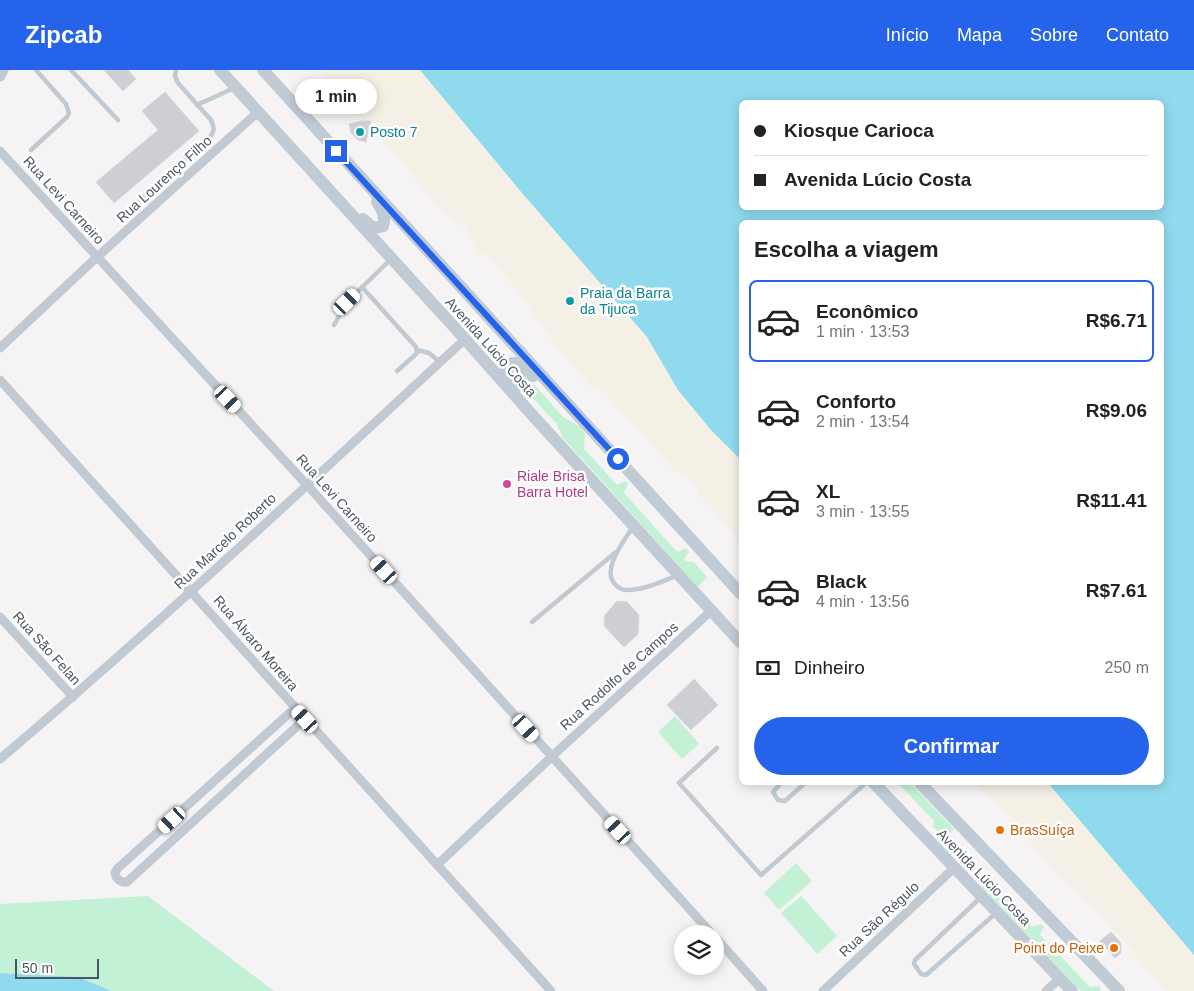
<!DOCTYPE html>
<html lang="pt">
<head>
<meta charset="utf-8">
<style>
  :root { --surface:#fff; --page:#f6f6f6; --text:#222; --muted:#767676; --line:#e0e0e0; --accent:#2563eb }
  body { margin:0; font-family:Helvetica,sans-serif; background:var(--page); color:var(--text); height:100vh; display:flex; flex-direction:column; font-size:19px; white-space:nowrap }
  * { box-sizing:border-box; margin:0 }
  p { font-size:16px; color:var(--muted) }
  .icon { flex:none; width:28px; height:28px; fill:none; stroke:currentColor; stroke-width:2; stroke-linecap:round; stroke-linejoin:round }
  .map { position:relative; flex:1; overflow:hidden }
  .details { position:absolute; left:739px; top:150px; width:425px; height:565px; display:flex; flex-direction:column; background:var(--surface); border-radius:8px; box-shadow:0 2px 12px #0003 }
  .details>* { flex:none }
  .guide { position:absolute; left:739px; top:30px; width:425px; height:110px; border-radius:8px; box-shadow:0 2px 12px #0003; display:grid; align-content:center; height:110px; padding:0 15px; background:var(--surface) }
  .buttons { position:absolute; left:674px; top:855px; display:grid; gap:10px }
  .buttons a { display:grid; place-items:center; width:50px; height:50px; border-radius:50%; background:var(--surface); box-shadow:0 2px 12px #0003; font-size:25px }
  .scale { position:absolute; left:15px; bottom:12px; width:84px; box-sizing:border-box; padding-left:5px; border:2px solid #4a5661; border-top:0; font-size:14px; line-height:18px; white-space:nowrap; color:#4a5661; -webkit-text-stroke:4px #fff; paint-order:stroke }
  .end { position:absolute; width:22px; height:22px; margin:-11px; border:6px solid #2563eb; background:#fff; box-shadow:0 0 0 2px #fff }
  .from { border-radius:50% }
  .bubble { position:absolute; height:35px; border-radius:18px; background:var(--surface); box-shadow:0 2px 12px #0003; font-size:16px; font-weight:700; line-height:35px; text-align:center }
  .car { position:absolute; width:15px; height:30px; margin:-15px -8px; border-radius:6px; box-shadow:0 0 4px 1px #0007; background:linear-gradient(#fff 24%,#345 0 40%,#fff 0 76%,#345 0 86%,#fff 0) }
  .guide b { display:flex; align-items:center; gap:18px; height:48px; font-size:19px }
  .guide b+b { border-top:1px solid var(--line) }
  .guide i { width:12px; height:12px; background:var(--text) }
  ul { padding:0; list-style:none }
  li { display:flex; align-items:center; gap:15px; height:82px; margin:0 10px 8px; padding:0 5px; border:2px solid transparent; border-radius:8px }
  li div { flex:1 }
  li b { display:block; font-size:19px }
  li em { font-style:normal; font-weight:700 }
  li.selected { border-color:var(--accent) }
  li>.icon { width:45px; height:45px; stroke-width:1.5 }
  h2 { padding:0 15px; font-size:22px; line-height:60px }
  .pay { display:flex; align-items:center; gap:12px; height:55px; padding:0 15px; font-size:19px }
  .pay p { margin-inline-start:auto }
  .primary-button { display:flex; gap:10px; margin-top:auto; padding:10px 15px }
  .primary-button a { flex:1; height:58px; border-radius:30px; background:var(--accent); color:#fff; font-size:20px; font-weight:700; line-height:58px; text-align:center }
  header { display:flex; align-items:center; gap:30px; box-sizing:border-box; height:70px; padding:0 25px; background:var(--accent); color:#fff }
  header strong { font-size:24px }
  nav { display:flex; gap:28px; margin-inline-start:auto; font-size:18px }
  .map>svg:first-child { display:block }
</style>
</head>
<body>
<header>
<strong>Zipcab</strong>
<nav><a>Início</a><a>Mapa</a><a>Sobre</a><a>Contato</a></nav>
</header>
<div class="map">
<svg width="1194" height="921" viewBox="0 0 1194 921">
  <rect width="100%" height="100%" fill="#f5f3f3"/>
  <!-- green -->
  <g fill="#c3f1d5">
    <path d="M516,301H522L563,347L579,356L585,363L584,379L617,415L626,411L628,414L624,423L677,482L686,478L689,482L684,489L686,491L694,492L707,507L698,517L564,369L556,353L514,308Z"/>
    <path d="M675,646L699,674L682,689L658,662Z"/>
    <path d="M898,713H910L954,759L946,766L942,765L933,757L934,751Z"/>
    <path d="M796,793L812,811L779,840L764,823Z"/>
    <path d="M989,808H992L1001,817L1000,823L1032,857L1041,854L1044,857L1040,865L1090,917L1099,916L1101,918L1100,921H1081L981,816Z"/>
    <path d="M148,826L274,921H112L78,907L0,903V834Z"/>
    <path d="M801,826L837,866L817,884L781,843Z"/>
  </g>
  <!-- sand -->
  <g fill="#f5f0e5">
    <path d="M322,0H420L522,123L647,267L678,320L711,360L741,390V473L717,443L698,423V420L687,407L675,401L609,327L600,319L591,317L558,279L512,213L490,189L477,180L466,158L448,147L430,129L432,127L428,123L425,125L426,122C409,100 391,78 372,58V51L364,50L357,44L339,14L330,9Z"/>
    <path d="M972,713H1048L1194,885V921H1165L1120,866L1051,798L1021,761L1022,758L1000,736Z"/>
  </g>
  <!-- water -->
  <g fill="#90daee" fill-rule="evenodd">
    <path d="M420,0H1194V885L1048,713L1161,712V152H741V390L711,360L678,320L647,267L522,123ZM741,32H1161V138H741Z"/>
    <path d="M0,903L78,907L112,921H0Z"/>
  </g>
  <!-- building -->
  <g fill="#cdcfd5" stroke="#d7d9de">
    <path d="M104,0H128L136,9L123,21Z"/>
    <path d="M165,22L199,61L114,133L96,112L158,60L142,41Z"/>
    <path d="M361,51H371L366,72L358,70L351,63L349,54Z"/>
    <path d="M617,531L627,532L639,545L638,564L624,577L604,556L605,545Z"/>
    <path d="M694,609L718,635L691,660L667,635Z"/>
    <path d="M1111,862L1121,873V883L1115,888L1100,871Z"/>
  </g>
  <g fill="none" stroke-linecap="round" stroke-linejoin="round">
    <!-- service -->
    <g stroke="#c1cad2" stroke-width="4.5">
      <path d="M71,0L118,50"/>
      <path d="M197,35L234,18"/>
      <path d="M31,80L67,47L69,43L66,34L36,0"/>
      <path d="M123,146L210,67C215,61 214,57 211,50L178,13L175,6L176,0"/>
      <path d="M362,217L416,277L417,283L415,285L397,301"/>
      <path d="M334,255L347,232L390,190"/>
      <path d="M417,280L429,283L440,292"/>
      <path d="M633,457C625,469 602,499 614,513C617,517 622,520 627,520C644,520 661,512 676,506"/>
      <path d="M532,552L616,482"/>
      <path d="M717,678L679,713L761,805L867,712"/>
      <path d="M782,712L773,722L778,730L785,731L804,714L796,712"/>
      <path d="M980,828L915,890L914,894L921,904L926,905L996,843"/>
    </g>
    <!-- minor -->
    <g stroke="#c1cad2" stroke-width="9">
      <path d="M0,81L307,415L712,864"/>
      <path d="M0,278L97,187L258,42"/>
      <path d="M0,310L551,921"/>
      <path d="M0,547L73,627"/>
      <path d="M295,638L117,799L115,803C116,809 121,813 127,812L305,649"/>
      <path d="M0,689C159,554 312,411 465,269"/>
      <path d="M437,795L561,678L711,541"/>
      <path d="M715,867L763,921"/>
      <path d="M823,921L954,798"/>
      <path d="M1046,921L1060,908"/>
    </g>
    <!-- tertiary -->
    <path stroke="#c1cad2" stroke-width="11" d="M0,6L3,0"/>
    <!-- secondary -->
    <g stroke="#c1cbd6" stroke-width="12">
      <path d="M220,0L465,269L534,347L741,573"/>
      <path d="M263,0L741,524"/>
      <path d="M363,149L373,158L383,156C386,146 382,140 377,132"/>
      <path d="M515,317L506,299L510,294C519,290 526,300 533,306"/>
      <path d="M873,712L1072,921"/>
      <path d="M919,712L1119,921"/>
    </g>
  </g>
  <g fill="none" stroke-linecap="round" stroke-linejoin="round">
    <!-- route -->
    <path stroke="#2563eb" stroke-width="6" d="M336,81L618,389"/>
  </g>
  <!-- markers -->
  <g fill="#0f9aa8" stroke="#fff" stroke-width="2">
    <circle cx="360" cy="62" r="5"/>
    <circle cx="570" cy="231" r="5"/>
  </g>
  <circle fill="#d1479c" stroke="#fff" stroke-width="2" cx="507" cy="414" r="5"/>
  <g fill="#e8710a" stroke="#fff" stroke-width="2">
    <circle cx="1000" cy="760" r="5"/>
    <circle cx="1114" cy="878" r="5"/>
  </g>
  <g text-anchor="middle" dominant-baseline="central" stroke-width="5" stroke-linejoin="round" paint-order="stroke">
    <!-- culture labels -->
    <g font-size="14" fill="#0d838f" stroke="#fff" text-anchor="start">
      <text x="370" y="62">Posto 7</text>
      <text x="580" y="223">Praia da Barra<tspan x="580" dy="16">da Tijuca</tspan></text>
    </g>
    <!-- street labels -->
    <g font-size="14" fill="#4a5661" stroke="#fff">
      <text transform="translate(164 109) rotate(-42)">Rua Lourenço Filho</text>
      <text transform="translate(64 130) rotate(48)">Rua Levi Carneiro</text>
      <text transform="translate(491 277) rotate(48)">Avenida Lúcio Costa</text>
      <text transform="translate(337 428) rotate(48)">Rua Levi Carneiro</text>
      <text transform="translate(225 471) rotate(-43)">Rua Marcelo Roberto</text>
      <text transform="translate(256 573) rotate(49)">Rua Álvaro Moreira</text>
      <text transform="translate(47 578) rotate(48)">Rua São Felan</text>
      <text transform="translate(619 606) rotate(-42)">Rua Rodolfo de Campos</text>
      <text transform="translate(984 807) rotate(46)">Avenida Lúcio Costa</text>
      <text transform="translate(879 849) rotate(-43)">Rua São Régulo</text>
    </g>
    <!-- hotel labels -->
    <g font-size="14" fill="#b23c85" stroke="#fff" text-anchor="start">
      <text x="517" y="406">Riale Brisa<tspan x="517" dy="16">Barra Hotel</tspan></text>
    </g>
    <!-- food labels -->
    <g font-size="14" fill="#c56008" stroke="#fff" text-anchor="start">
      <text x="1010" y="760">BrasSuíça</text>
      <text x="1104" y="878" text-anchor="end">Point do Peixe</text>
    </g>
  </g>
</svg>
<div class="buttons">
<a><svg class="icon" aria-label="layers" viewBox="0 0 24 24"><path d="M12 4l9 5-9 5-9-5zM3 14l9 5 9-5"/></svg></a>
</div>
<div class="scale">50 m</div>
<i class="end from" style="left:618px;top:389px"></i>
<i class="end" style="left:336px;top:81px"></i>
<div class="bubble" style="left:295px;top:9px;width:82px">1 min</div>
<i class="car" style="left:347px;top:232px;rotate:45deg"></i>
<i class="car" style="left:228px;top:329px;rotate:137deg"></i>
<i class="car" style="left:384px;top:500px;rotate:318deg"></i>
<i class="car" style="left:305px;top:649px;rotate:318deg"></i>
<i class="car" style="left:526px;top:658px;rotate:138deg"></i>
<i class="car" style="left:172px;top:750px;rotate:228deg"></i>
<i class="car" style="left:618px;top:760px;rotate:318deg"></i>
<div class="guide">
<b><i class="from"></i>Kiosque Carioca</b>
<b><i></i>Avenida Lúcio Costa</b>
</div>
<section class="details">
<h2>Escolha a viagem</h2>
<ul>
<li class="selected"><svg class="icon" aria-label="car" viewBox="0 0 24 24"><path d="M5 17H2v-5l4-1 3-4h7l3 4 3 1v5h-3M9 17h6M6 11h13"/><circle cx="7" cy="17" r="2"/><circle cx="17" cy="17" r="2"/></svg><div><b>Econômico</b><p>1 min · 13:53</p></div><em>R$6.71</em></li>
<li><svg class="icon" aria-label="car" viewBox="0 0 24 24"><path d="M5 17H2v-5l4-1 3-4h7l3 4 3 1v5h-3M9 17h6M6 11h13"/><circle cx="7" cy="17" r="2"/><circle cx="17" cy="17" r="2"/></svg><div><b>Conforto</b><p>2 min · 13:54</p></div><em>R$9.06</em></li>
<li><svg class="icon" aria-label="car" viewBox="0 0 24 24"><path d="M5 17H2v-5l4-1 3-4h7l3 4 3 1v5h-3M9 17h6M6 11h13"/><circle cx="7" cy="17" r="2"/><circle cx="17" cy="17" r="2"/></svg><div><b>XL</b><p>3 min · 13:55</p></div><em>R$11.41</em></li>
<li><svg class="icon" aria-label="car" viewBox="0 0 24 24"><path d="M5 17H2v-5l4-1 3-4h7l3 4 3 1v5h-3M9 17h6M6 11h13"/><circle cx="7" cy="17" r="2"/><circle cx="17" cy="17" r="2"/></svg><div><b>Black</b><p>4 min · 13:56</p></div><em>R$7.61</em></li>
</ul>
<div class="pay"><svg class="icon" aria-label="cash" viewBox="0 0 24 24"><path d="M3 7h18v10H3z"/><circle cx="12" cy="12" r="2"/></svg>Dinheiro<p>250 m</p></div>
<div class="primary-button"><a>Confirmar</a></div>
</section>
</div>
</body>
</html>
